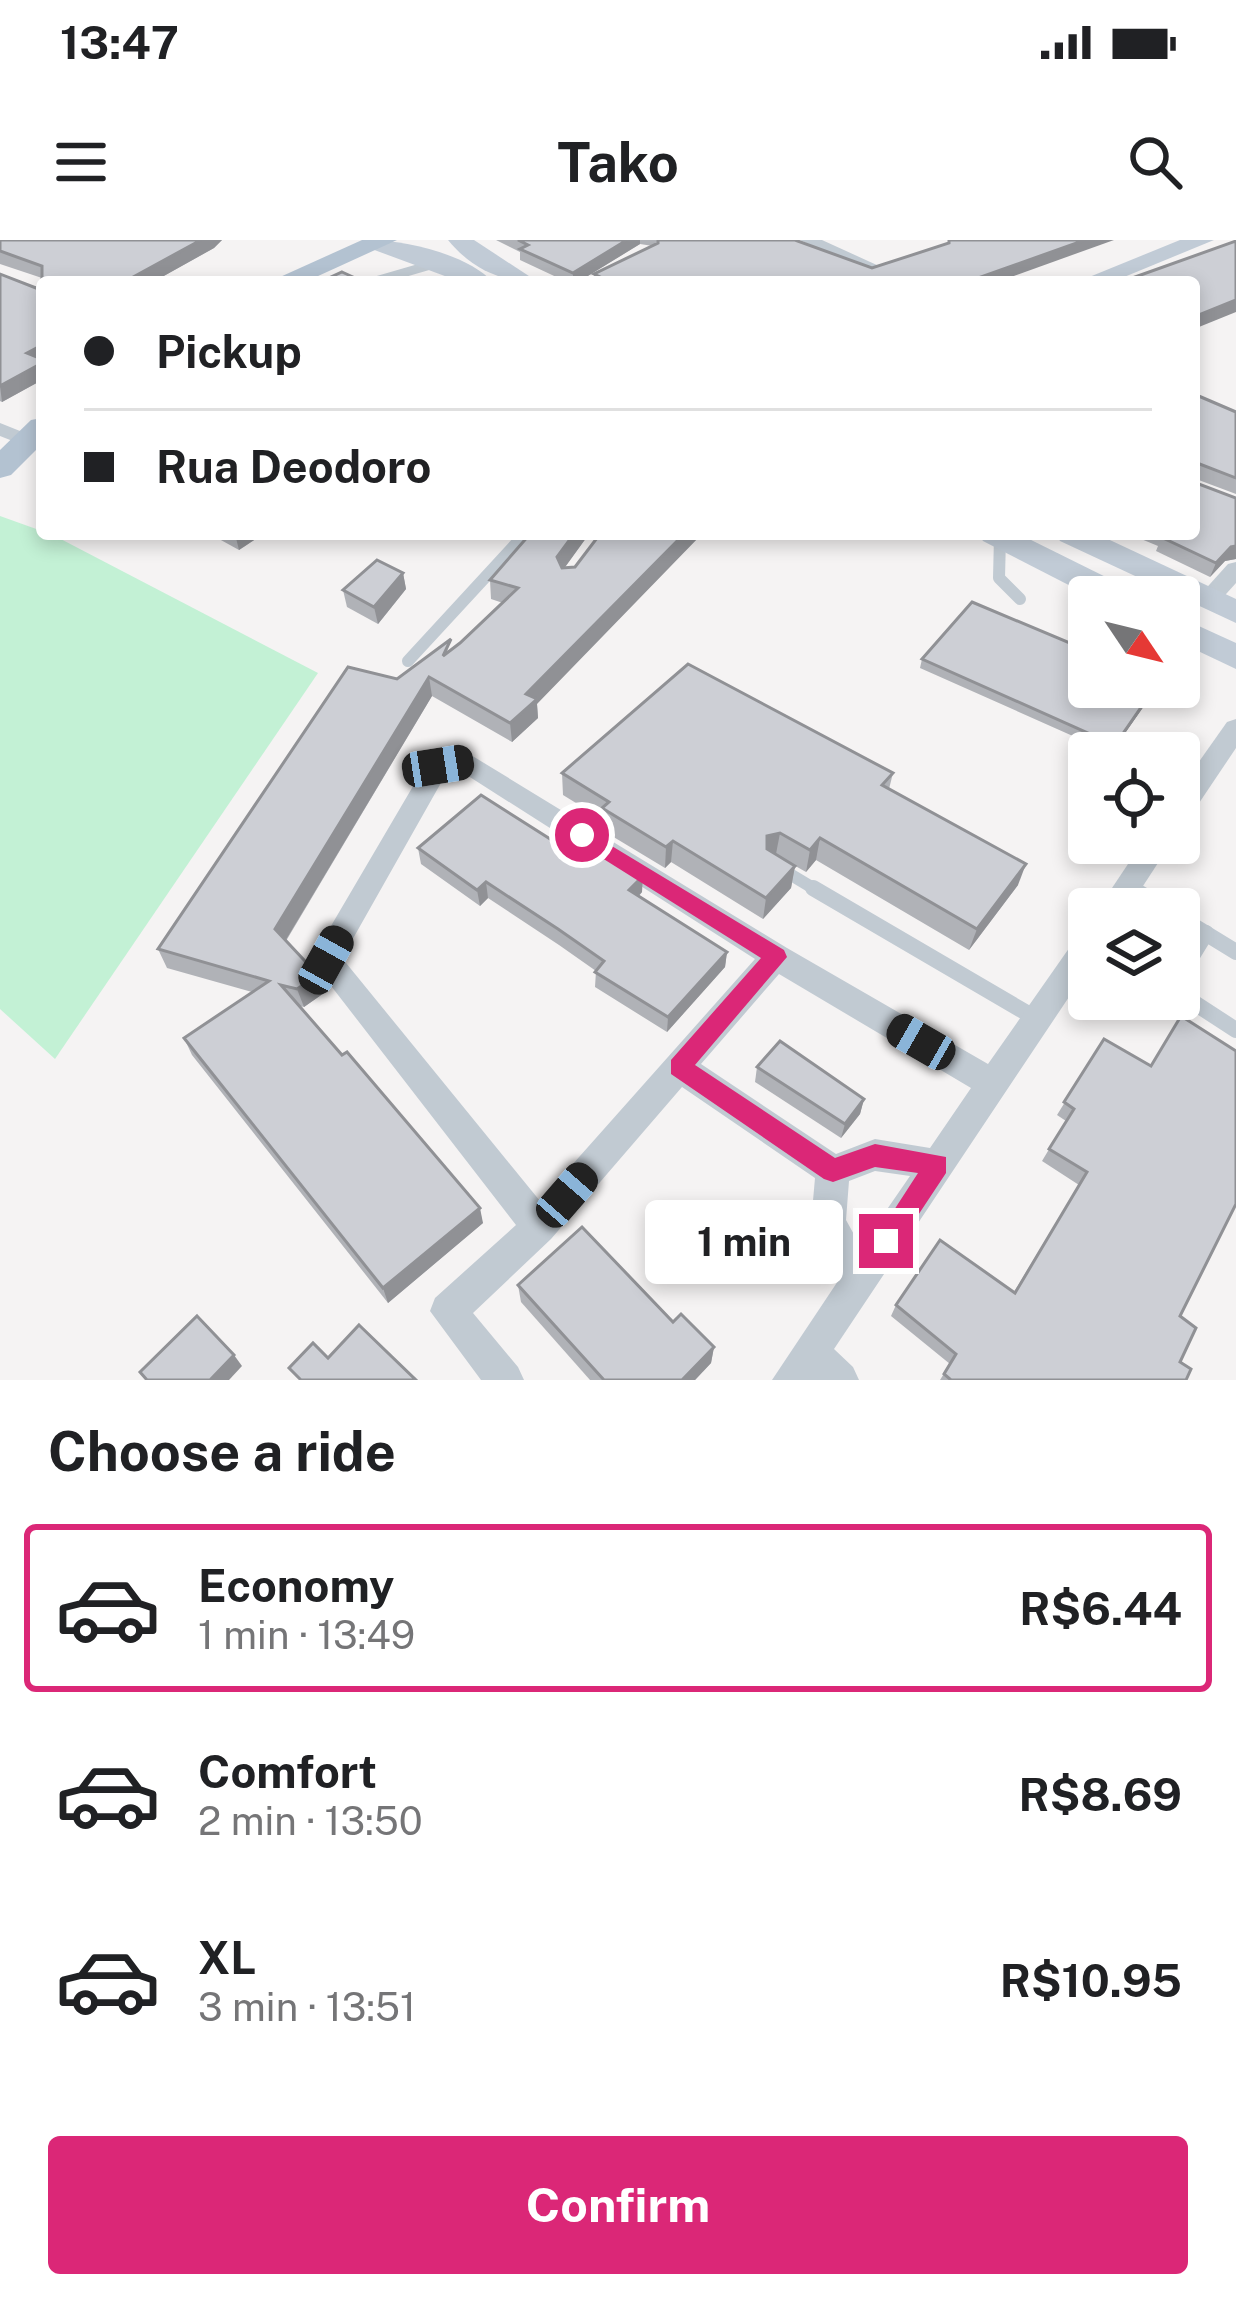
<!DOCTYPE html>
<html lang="en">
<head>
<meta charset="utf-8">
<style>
  :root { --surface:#fff; --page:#f6f6f6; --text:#202124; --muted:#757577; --line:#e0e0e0; --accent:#db2777 }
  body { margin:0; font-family:"Public Sans",sans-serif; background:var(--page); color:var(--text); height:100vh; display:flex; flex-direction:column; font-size:45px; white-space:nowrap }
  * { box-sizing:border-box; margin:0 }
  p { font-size:39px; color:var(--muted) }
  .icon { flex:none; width:66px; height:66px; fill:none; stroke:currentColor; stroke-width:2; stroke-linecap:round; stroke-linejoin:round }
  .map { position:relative; height:1140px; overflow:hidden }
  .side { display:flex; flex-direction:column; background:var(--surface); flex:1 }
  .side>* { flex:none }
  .guide { position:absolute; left:36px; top:36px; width:1164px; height:264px; border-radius:12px; box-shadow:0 6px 18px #0003; display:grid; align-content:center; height:264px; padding:0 48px; background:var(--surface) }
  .needle { width:78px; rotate:125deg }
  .buttons { position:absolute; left:1068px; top:336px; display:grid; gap:24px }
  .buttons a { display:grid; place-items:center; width:132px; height:132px; border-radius:12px; background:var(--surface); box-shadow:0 6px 18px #0003; font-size:60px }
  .end { position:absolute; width:54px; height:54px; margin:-27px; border:15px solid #db2777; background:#fff; box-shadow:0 0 0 6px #fff }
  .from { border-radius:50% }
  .bubble { position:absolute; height:84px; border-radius:12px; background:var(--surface); box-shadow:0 6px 18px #0003; font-size:39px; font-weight:700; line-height:84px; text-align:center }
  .car { position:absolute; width:36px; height:72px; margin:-36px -18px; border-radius:15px; box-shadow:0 0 9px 3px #0007; background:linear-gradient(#222 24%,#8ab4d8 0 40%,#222 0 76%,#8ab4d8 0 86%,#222 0) }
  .guide b { display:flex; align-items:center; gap:42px; height:114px; font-size:45px }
  .guide b+b { border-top:3px solid var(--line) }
  .guide i { width:30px; height:30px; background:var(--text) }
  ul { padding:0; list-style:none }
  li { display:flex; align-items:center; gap:36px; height:168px; margin:0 24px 18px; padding:0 24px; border:6px solid transparent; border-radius:12px }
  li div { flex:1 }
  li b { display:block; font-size:45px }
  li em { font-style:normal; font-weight:700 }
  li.active { border-color:var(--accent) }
  li>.icon { width:108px; height:108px; stroke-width:1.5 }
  h2 { padding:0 48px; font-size:54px; line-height:144px }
  .primary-button { display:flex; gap:24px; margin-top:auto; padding:24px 48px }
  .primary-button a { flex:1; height:138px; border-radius:12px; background:var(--accent); color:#fff; font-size:48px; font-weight:700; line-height:138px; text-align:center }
  .status { display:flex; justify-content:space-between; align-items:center; height:84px; padding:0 60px; background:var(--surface); direction:ltr }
  .status svg { height:33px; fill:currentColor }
  header { display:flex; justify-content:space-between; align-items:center; height:156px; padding:0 48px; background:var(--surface); font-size:54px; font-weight:700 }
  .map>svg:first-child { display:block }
</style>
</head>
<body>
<div class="status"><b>13:47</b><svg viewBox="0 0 49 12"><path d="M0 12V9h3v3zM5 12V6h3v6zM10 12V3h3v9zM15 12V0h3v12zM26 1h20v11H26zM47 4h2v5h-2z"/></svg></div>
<header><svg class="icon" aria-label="menu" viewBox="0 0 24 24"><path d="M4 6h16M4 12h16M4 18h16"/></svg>Tako<svg class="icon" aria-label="search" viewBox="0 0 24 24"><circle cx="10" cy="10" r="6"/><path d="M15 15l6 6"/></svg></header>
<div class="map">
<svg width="1236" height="1140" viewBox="0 0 1236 1140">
  <rect width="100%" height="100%" fill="#f5f3f3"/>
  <!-- green -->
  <path fill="#c3f1d5" d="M0,276L53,295L318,433L55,819L0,769Z"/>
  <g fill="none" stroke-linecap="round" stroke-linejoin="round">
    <!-- lane-far2 -->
    <path stroke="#c1cad2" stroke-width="9" d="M372,42L434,24"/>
    <!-- lane-far1 -->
    <g stroke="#c1cad2" stroke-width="12">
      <path d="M1000,297L999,338L1020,359"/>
      <path d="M1079,387L1089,389"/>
      <path d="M408,421L525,294"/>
      <path d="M778,627L818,651"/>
      <path d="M1128,646L1136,651"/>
    </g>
    <!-- lane -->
    <g stroke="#c1cad2" stroke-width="16">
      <path d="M813,648L1037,779"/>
      <path d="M1131,648L1167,669"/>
      <path d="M1179,677L1236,712"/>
      <path d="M1179,737L1206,693"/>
      <path d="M1179,753L1236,790"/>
    </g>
    <!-- street -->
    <g fill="#c1cad2" fill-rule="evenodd">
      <path d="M800,0H822L879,26L865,30Z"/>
      <path d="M0,183L35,197L38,201L28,207L0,196Z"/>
      <path d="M1236,322V343L1217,364H1201V354L1228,324Z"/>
      <path d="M1236,479V508L1189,578L1179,581V550L1227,482Z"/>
      <path d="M466,512L787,708L988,824L1079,694L1089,691V727L834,1109L853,1127L859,1140H772L840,1038L811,983L815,938L682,847L551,999L473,1073L518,1127L524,1140H481L430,1071L435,1058L516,985L311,720L429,519ZM462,532L755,719L540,961L342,718L446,534ZM779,734L971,848L930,908L875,899L836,914L701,824ZM875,931L910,936L861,1007L846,980L849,941Z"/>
      <path d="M1142,603H1171L1128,669H1098Z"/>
    </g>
    <!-- secondary -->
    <g fill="#c1cbd6" fill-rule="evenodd">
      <path d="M367,0C406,0 466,14 493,42H461L369,8Z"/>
      <path d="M448,0H474L538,42C501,42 473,30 448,0Z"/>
      <path d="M1180,0H1214L1112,42H1077Z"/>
      <path d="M978,294H1019L1130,349L1135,357H1092L983,301Z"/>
      <path d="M1055,294H1097L1236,359V383L1060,301Z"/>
      <path d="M1179,377L1236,403V429L1179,402Z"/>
    </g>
    <!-- primary -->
    <g fill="#b3c2d1" fill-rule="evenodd">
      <path d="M362,0H397L305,42H269Z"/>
      <path d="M42,178V204L11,235L0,238V210L31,180Z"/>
    </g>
  </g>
  <!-- wall -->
  <g fill="#b0b2b7">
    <path d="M0,0H222L214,8L153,42H42V140L2,162L0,161V34L36,48L42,44V38L0,24Z"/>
    <path d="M496,0H795L872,28L997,42H594V34L653,6L640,4L578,42H567L520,20V12Z"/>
    <path d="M1194,154L1236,172V254L1196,239V243L1236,258V319L1225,321L1210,337L1156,311L1158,306L1129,294H1194Z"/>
    <path d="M210,294H263L239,310Z"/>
    <path d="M589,294L564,328L537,464L538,478L512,502L432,456L286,701L318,735L324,753L304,767L300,766L483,983L388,1063L192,815L184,798L252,752L167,728L158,709L397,439L452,409L503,363L491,359L490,340Z"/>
    <path d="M403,333L406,349L378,384L347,367L343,350Z"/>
    <path d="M922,419L1089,447H1157L1111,513L920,428Z"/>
    <path d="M562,533H893L889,549L1018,645L969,710L816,620L806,632L776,615L795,626L791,648L763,679L671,622L665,628L602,590V579L563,555Z"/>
    <path d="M418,608L566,609L642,652L639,656L727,712L725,727L667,792L595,747L596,731L559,705L488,658L480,666L421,624Z"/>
    <path d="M1104,799L1180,1076V1122L1186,1140H940L950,1124L891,1076L896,1065L1014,1052L1079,945L1042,921L1066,881L1057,875Z"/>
    <path d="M757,827L864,859L860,874L841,898L755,842Z"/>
    <path d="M518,1045L673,1082L714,1107L711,1123L695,1140H590L521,1062Z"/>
  </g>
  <!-- shaded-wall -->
  <g fill="#909195">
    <path d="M201,0H222L214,8L153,42H124Z"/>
    <path d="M627,0H640V4L578,42H573V33Z"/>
    <path d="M1085,0H1114L997,42H967Z"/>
    <path d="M1236,60V72L1194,89V77Z"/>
    <path d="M42,105V122L27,113Z"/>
    <path d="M42,123V140L2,162L0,146Z"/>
    <path d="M235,294H263L239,310Z"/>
    <path d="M574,294H589L558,337L557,317Z"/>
    <path d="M684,294H702L537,464L538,478L512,502L510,483L526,454Z"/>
    <path d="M1236,306V319L1225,321L1210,337L1216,323L1231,307Z"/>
    <path d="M403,333L406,349L378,384L374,367Z"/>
    <path d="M429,437L432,456L281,708L275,689Z"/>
    <path d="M1155,447H1157L1156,449L1111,513L1115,505Z"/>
    <path d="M780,593L776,614L764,618L767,596Z"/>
    <path d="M820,598L816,620L806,632L810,610Z"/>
    <path d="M673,601L671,622L665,628L666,607Z"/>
    <path d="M1026,624L1018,645L969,710L977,689Z"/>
    <path d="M795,626L791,648L763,679L766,658Z"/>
    <path d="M643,636L642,652L629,666V650Z"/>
    <path d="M486,642L488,658L480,666L477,650Z"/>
    <path d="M727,712L725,727L667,792L668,777Z"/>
    <path d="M318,735L324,753L304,767L297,749Z"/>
    <path d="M864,859L860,874L841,898L845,884Z"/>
    <path d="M480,968L483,983L388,1063L383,1048Z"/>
    <path d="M714,1107L711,1123L695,1140H682Z"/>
    <path d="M234,1115L242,1126L229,1140H210Z"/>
  </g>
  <!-- building -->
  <g fill="#cdcfd5" stroke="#909195" stroke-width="3">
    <path d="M0,0H201L124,42H42V105L27,113L42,119V123L0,146V34L36,48L42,44V26L0,11Z"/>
    <path d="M518,0H627L573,33L520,9L528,5Z"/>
    <path d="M658,0H795L872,28L949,3V0H1085L967,42H611L594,34L658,3Z"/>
    <path d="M1236,1V60L1194,77V42H1121Z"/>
    <path d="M342,32L364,42H320Z"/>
    <path d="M1194,154L1236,172V238L1197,223L1196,243L1236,258V306L1231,307L1216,323L1161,297L1164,294H1194Z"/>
    <path d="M530,294H574L557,317L562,328L575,327L600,294H684L526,454L537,459L510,483L429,437L275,689L318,735L297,749L281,745L342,815L347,812L480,968L383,1048L184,798L269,741L158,709L348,427L397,439L451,399L443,416L460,403L518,348L490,340Z"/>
    <path d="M377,320L403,333L374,367L343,350Z"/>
    <path d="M972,362L1089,411V447H1155L1115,505L922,419Z"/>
    <path d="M688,424L893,533L882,545L1026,624L977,689L820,598L810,610L780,593L767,596V609L795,626L766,658L673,601L666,607L602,568L609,562L562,533Z"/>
    <path d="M481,555L566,609L579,596L643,636L629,650L727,712L668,777L595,732L604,721L558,689L486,642L477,650L418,608Z"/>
    <path d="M1181,776L1236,811V964L1180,1076L1196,1088L1180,1122L1191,1129L1186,1140H951L944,1134L956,1114L896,1065L940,1000L1015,1053L1087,932L1049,909L1074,869L1064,862L1104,799L1151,826Z"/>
    <path d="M780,801L864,859L845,884L757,827Z"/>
    <path d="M582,987L673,1082L681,1074L714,1107L682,1140H604L518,1045Z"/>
    <path d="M197,1076L234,1115L210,1140H147L140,1132Z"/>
    <path d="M359,1085L416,1140H301L289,1128L313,1103L328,1118Z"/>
  </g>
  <!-- route -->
  <path fill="#db2777" d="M582,588L784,710L787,717L695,825L835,918L875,904L946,917V933L895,1010L886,1013L877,1010L874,1001L918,933L875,927L833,942L824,939L671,834V820L761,718L575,601V590Z"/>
</svg>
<div class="buttons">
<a><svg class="needle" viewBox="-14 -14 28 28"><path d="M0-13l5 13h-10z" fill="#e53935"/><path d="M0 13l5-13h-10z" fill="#757577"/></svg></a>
<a><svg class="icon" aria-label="locate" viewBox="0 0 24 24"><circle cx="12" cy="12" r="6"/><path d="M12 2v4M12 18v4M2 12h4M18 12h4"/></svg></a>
<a><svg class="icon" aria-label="layers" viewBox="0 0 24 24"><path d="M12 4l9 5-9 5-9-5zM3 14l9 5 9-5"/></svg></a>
</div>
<i class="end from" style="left:582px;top:595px"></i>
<i class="end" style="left:886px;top:1001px"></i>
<div class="bubble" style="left:645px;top:960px;width:198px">1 min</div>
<i class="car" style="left:438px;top:526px;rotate:81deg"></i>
<i class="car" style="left:326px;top:720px;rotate:29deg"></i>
<i class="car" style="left:921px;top:802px;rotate:300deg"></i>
<i class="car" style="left:567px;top:955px;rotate:41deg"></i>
<div class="guide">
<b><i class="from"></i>Pickup</b>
<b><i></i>Rua Deodoro</b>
</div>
</div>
<section class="side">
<h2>Choose a ride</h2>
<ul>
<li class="active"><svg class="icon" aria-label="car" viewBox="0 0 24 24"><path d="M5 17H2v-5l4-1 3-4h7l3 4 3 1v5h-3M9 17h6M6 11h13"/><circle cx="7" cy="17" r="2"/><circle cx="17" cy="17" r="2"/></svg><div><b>Economy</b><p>1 min · 13:49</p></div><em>R$6.44</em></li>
<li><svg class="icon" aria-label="car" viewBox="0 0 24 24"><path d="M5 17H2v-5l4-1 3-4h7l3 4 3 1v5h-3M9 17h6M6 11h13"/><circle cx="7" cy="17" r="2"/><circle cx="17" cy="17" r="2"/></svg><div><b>Comfort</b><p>2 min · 13:50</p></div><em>R$8.69</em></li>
<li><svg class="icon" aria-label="car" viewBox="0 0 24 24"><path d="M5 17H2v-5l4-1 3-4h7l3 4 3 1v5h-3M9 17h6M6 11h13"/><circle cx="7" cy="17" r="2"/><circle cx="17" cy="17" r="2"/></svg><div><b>XL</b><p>3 min · 13:51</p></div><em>R$10.95</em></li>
</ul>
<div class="primary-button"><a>Confirm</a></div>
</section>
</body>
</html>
